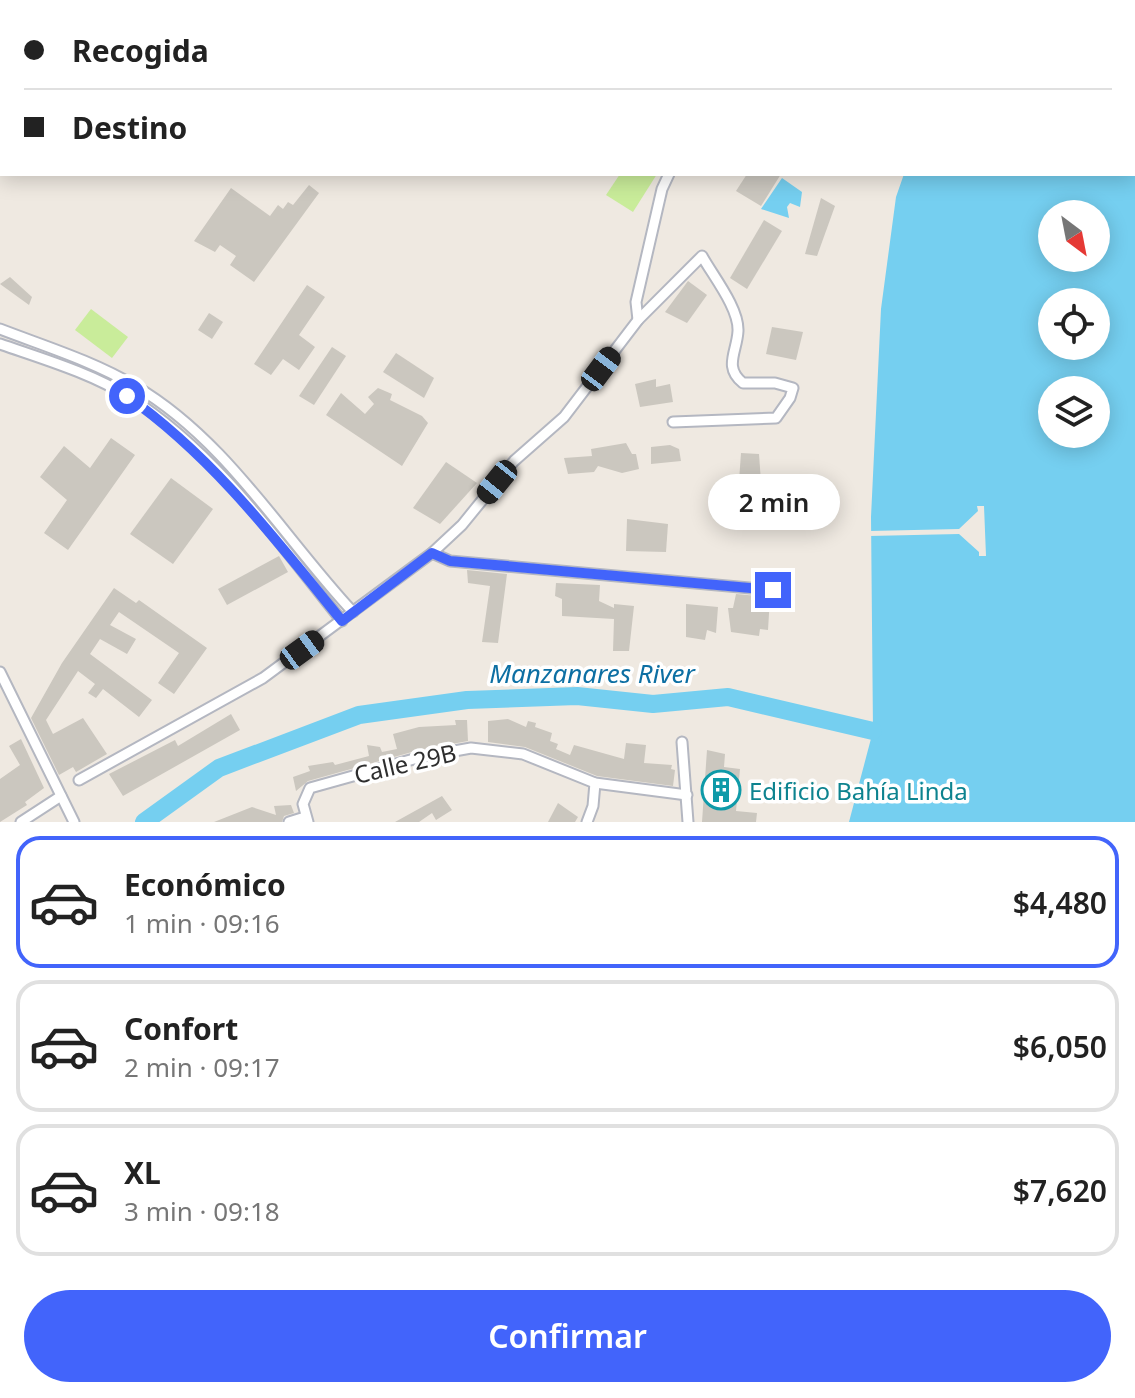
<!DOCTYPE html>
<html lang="es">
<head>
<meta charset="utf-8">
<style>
  :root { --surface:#fff; --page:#f6f6f6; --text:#222; --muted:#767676; --line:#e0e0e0; --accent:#4264fb }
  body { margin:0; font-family:"Noto Sans",sans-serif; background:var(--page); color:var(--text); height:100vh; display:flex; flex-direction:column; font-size:30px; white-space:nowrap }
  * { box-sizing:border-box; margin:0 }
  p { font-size:26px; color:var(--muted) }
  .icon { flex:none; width:44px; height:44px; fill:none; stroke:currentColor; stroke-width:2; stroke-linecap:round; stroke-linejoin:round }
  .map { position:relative; height:822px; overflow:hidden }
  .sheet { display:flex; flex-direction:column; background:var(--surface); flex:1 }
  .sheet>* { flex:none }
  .hud { position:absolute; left:0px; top:0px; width:1136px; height:176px; box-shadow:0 4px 20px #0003; display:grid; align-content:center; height:176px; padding:0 24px; background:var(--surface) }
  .needle { width:52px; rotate:148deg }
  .fabs { position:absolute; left:1038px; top:200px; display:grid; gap:16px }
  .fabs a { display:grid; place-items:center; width:72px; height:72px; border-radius:50%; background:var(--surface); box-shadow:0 4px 20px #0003; font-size:40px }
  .end { position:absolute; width:36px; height:36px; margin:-18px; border:10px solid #4264fb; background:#fff; box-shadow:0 0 0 4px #fff }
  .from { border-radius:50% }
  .bubble { position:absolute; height:56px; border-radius:28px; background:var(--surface); box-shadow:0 4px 20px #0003; font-size:26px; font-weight:600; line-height:56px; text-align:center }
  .car { position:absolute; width:24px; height:48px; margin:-24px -12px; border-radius:10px; box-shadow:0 0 6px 2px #0007; background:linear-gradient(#222 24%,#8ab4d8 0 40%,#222 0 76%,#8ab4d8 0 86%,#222 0) }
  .hud b { display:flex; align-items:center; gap:28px; height:76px; font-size:30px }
  .hud b+b { border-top:2px solid var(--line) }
  .hud i { width:20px; height:20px; background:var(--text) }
  ul { padding:14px 0 0; list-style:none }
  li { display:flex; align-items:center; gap:24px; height:132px; margin:0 16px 12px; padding:0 8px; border:4px solid var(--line); border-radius:24px }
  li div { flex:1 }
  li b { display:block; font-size:30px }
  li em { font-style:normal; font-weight:600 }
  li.active { border-color:var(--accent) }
  li>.icon { width:72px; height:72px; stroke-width:1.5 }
  .primary-button { display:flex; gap:16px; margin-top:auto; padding:16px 24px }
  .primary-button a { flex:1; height:92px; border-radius:48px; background:var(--accent); color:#fff; font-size:32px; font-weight:600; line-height:92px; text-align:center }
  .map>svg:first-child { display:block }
</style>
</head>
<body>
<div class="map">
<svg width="1135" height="822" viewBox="0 0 1135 822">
  <rect width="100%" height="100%" fill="#efe9e1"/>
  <!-- pitch -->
  <g fill="#c9ec9a">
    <path d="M620,174H657L633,212L606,195Z"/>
    <path d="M91,309L128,337L112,358L75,330Z"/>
  </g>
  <!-- water -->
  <g fill="#75cff0" fill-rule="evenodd">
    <path d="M982,0H1135V822H849L873,731L871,517L881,309L896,197L904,174H1134V2ZM1052,214H1096V258H1052ZM1052,302H1096V346H1052ZM1052,390H1096V434H1052Z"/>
    <path d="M782,178L802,192L800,207L790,203L787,207L789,218L761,209Z"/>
  </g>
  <!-- pier -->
  <path fill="#efe9e1" d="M977,506H984L986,556H979V552L959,534L869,536V531L959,529L978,511Z"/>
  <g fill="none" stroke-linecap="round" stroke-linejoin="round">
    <!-- river -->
    <g stroke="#75cff0" stroke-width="18">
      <path d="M77,2L80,0"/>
      <path d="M0,48L2,47"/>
      <path d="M144,822L219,768L359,715L467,700L577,696L653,704L728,697L873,731"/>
    </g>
  </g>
  <!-- building -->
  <g fill="#cbc7bf">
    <path d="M747,174H781L761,206L736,191Z"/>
    <path d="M309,185L319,193L254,282L230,265L236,256L220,245L215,252L194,241L231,188L270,216L278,205L283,209L288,202L293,205Z"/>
    <path d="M821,198L835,206L817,256L805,254Z"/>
    <path d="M764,220L782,231L747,289L730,278Z"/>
    <path d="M10,277L32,297L29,305L0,284Z"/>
    <path d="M688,281L707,295L687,323L665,312Z"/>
    <path d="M307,285L325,297L299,335L315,347L299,370L283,359L271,375L254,364Z"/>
    <path d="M209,313L223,322L212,339L198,330Z"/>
    <path d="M772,327L803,332L796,360L766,354Z"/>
    <path d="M332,347L346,356L314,405L299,396Z"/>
    <path d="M396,353L434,378L424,398L383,372Z"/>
    <path d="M656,379V387L670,384L673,402L640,407L635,384Z"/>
    <path d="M378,388L392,394L390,400L422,416L428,423L402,466L326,415L341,393L365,414L374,404L368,397Z"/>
    <path d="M111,438L135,455L68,550L44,533L67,500L40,477L64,446L90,468Z"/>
    <path d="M626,443L632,454H636L639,469L622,473L598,466L594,472L568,474L564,458L592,456L591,449Z"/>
    <path d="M670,445L679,449L681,461L651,464V447Z"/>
    <path d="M741,453L759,454L761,482L739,481Z"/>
    <path d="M446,462L477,483L440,524L413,508Z"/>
    <path d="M171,478L213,509L173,564L130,534Z"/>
    <path d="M627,519L668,524L666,552L626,551Z"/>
    <path d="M279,556L288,572L227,605L218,589Z"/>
    <path d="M467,570L507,574L498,643L482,642L490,586L468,583Z"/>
    <path d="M556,583L600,585L599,601L614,608V604L634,606L629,651H613L614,619L562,616V599L555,596Z"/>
    <path d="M114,588L136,603L139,600L207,648L174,694L158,683L179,653L119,612L110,625L136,639L127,654L100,639L90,654L152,700L139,717L103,689L96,698L88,693L95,684L78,671L46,720L53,734L83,718L107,754L76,772L73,767L59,775L31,718L62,663Z"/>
    <path d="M736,594L770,597L768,630L760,629L759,636L731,632L728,608H733Z"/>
    <path d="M686,604L718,607L716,633L707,630L705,640L686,637Z"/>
    <path d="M231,714L240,730L123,796L109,774L175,740L178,746Z"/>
    <path d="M508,719L526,727L528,721L536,723L535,727L552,733L550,741L558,744L556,749L570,755L574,745L624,759L626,743L646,745L644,763L672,765L671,769L675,770L673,786L597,776L525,747L488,742V721Z"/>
    <path d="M455,720H467L468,741L419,750L308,781L296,791L293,777L310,771L308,766L333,762L335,765L369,756L367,745L380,747L382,752L397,749L393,734L419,727L456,725Z"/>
    <path d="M21,739L44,788L25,802L27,805L0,822V779L20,765L9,746Z"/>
    <path d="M707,750L725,754L724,767L740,769L736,811L757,813L756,822H702Z"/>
    <path d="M442,796L452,810L436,820L432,813L419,822H395Z"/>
    <path d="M558,803L578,817L575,822H548Z"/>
    <path d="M291,805L294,813L284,816L282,822H214L252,807L276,815L274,806Z"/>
  </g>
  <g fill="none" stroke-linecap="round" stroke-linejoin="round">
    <defs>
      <g id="street">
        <path d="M845,2L847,0"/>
        <path d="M638,320L636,302L662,189L669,174"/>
        <path d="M0,329C44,346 93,361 135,386C226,439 283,537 353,612"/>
        <path d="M0,344C43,359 91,373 129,397C216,452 279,543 342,621"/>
        <path d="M432,553L450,561L773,590"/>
        <path d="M0,672L74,822"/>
        <path d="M682,742L688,822"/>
        <path d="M79,780L263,678L432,553L462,525L514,461L564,417L638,320L702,256C713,276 739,308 738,331C737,352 723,367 743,383H775L793,388L790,398L776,418L673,422"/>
        <path d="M21,822L61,796"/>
        <path d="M289,822L305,817"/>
        <path d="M308,822L303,804L310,788L421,757L471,748L523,754L595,783L687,795"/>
        <path d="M587,822L593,806L595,783"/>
      </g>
    </defs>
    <!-- street casing -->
    <use href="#street" stroke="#b4b7c1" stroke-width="13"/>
    <!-- street -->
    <use href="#street" stroke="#fff" stroke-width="9"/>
  </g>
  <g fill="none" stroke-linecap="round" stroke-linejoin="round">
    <!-- route -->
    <path stroke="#4264fb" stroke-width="10" d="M127,396C213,457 276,540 342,621L432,553L450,561L773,590"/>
  </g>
  <!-- icons -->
  <defs>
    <symbol id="building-ring" viewBox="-11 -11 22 22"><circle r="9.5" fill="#fff" stroke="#0f9aa8" stroke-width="1.5"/><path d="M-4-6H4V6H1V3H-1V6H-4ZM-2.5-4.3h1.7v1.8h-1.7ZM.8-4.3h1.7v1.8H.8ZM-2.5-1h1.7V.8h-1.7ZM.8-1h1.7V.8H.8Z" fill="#0f9aa8"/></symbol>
  </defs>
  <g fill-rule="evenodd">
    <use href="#building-ring" x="699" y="768" width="44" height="44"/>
  </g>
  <g text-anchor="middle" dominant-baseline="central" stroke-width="7" stroke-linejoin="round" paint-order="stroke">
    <!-- street labels -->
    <g font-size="24" fill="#2e2e2e" stroke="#fff">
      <text transform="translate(405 763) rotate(-13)">Calle 29B</text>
    </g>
    <!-- culture labels -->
    <g font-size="24" fill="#0d838f" stroke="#fff" text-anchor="start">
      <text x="749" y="790">Edificio Bahía Linda</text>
    </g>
    <!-- water labels -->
    <g font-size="26" font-style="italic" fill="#0d6fa3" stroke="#fff">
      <text x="592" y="673">Manzanares River</text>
    </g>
  </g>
</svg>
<div class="fabs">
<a><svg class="needle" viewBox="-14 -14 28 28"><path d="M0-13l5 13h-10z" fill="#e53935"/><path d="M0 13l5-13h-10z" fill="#767676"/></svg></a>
<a><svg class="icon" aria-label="locate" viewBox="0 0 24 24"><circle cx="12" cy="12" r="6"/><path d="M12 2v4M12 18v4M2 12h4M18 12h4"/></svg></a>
<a><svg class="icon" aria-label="layers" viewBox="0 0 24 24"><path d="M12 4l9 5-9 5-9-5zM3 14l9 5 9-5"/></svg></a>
</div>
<i class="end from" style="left:127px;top:396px"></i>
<i class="end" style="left:773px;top:590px"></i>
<div class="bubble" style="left:708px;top:474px;width:132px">2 min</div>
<i class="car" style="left:601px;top:369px;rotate:37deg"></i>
<i class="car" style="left:497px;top:482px;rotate:219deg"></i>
<i class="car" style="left:302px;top:650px;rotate:54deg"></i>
<div class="hud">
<b><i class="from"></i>Recogida</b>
<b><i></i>Destino</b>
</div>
</div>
<section class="sheet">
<ul>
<li class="active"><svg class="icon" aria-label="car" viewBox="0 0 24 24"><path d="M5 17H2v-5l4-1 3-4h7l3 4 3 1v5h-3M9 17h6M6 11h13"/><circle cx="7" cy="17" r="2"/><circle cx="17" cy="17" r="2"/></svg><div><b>Económico</b><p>1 min · 09:16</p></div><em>$4,480</em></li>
<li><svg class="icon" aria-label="car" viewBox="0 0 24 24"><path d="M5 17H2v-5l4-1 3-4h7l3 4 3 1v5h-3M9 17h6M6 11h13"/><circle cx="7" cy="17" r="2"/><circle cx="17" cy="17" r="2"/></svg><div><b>Confort</b><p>2 min · 09:17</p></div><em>$6,050</em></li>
<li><svg class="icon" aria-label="car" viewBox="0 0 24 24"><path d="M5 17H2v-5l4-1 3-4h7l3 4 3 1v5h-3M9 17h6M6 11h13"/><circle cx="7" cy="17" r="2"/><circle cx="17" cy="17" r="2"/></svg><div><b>XL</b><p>3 min · 09:18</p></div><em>$7,620</em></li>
</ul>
<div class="primary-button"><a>Confirmar</a></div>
</section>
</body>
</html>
